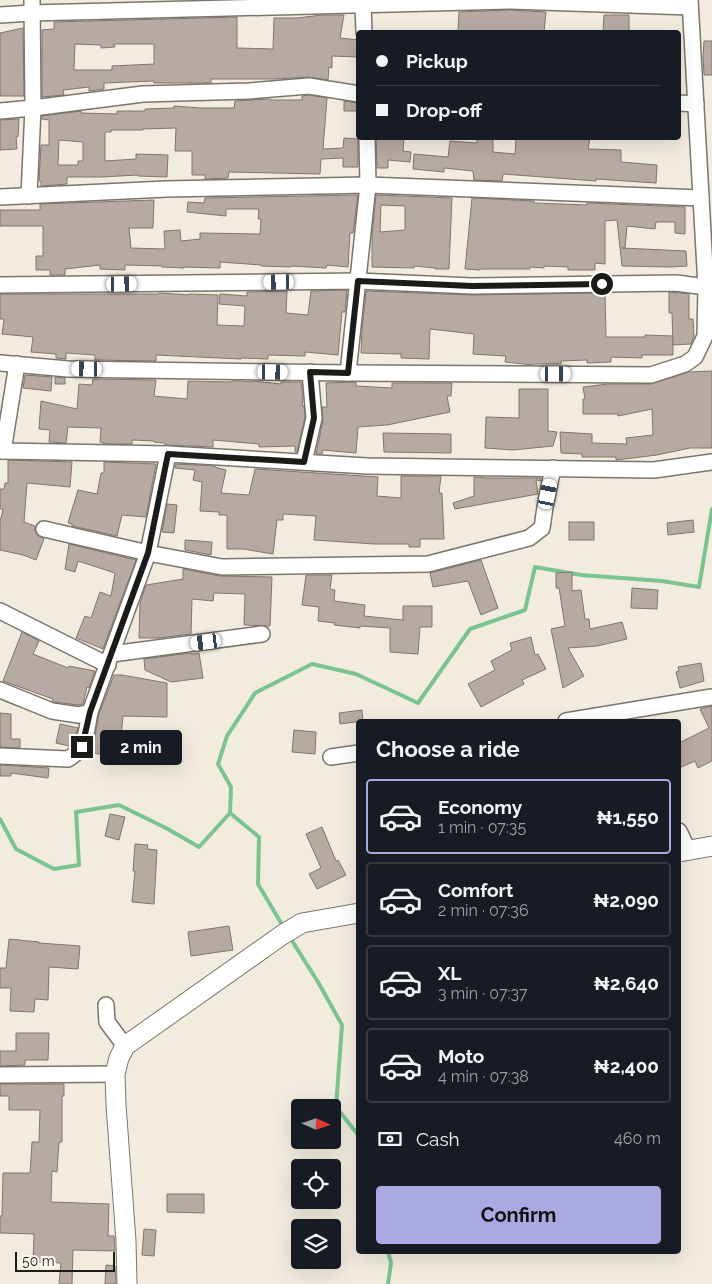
<!DOCTYPE html>
<html lang="en">
<head>
<meta charset="utf-8">
<style>
  :root { --surface:#171b24; --page:#20242c; --text:#f1f3f6; --muted:#9ea1a6; --line:#363941; --accent:#aba9e1 }
  body { margin:0; font-family:Raleway,sans-serif; background:var(--page); color:var(--text); height:100vh; display:flex; flex-direction:column; font-size:19px; white-space:nowrap }
  * { box-sizing:border-box; margin:0 }
  p { font-size:16px; color:var(--muted) }
  .icon { flex:none; width:28px; height:28px; fill:none; stroke:currentColor; stroke-width:2; stroke-linecap:round; stroke-linejoin:round }
  .map { position:relative; flex:1; overflow:hidden }
  .sheet { position:absolute; left:356px; top:719px; width:325px; height:535px; display:flex; flex-direction:column; background:var(--surface); border-radius:5px; box-shadow:0 5px 20px #0002 }
  .sheet>* { flex:none }
  .top-card { position:absolute; left:356px; top:30px; width:325px; height:110px; border-radius:5px; box-shadow:0 5px 20px #0002; display:grid; align-content:center; height:110px; padding:0 20px; background:var(--surface) }
  .needle { width:32px; rotate:93deg }
  .fabs { position:absolute; left:291px; top:1099px; display:grid; gap:10px }
  .fabs a { display:grid; place-items:center; width:50px; height:50px; border-radius:5px; background:var(--surface); box-shadow:0 5px 20px #0002; font-size:25px }
  .scale { position:absolute; left:15px; bottom:12px; width:100px; box-sizing:border-box; padding-left:5px; border:2px solid #1d1b17; border-top:0; font-size:14px; line-height:18px; white-space:nowrap; color:#1d1b17; -webkit-text-stroke:4px #fefaef; paint-order:stroke }
  .end { position:absolute; width:22px; height:22px; margin:-11px; border:6px solid #1d1b17; background:#fff; box-shadow:0 0 0 2px #fff }
  .from { border-radius:50% }
  .bubble { position:absolute; height:35px; border-radius:5px; background:var(--surface); box-shadow:0 5px 20px #0002; font-size:16px; font-weight:700; line-height:35px; text-align:center }
  .car { position:absolute; width:15px; height:30px; margin:-15px -8px; border-radius:6px; box-shadow:0 0 4px 1px #0007; background:linear-gradient(#fff 24%,#345 0 40%,#fff 0 76%,#345 0 86%,#fff 0) }
  .top-card b { display:flex; align-items:center; gap:18px; height:48px; font-size:19px }
  .top-card b+b { border-top:1px solid var(--line) }
  .top-card i { width:12px; height:12px; background:var(--text) }
  ul { padding:0; list-style:none }
  li { display:flex; align-items:center; gap:15px; height:75px; margin:0 10px 8px; padding:0 10px; border:2px solid var(--line); border-radius:5px }
  li div { flex:1 }
  li b { display:block; font-size:19px }
  li em { font-style:normal; font-weight:700 }
  li.on { border-color:var(--accent) }
  li>.icon { width:45px; height:45px; stroke-width:1.5 }
  h2 { padding:0 20px; font-size:22px; line-height:60px }
  .pay { display:flex; align-items:center; gap:12px; height:55px; padding:0 20px; font-size:19px }
  .pay p { margin-inline-start:auto }
  .cta { display:flex; gap:10px; margin-top:auto; padding:10px 20px }
  .cta a { flex:1; height:58px; border-radius:5px; background:var(--accent); color:#111; font-size:20px; font-weight:700; line-height:58px; text-align:center }
  .map>svg:first-child { display:block }
</style>
</head>
<body>
<div class="map">
<svg width="712" height="1284" viewBox="0 0 712 1284">
  <rect width="100%" height="100%" fill="#f2ecdf"/>
  <g fill="none" stroke-linecap="round" stroke-linejoin="round">
    <!-- stream -->
    <g stroke="#7bc492" stroke-width="4">
      <path d="M230,813L259,837L258,884L284,928"/>
      <path d="M0,819L16,849L54,869L79,865L76,812L119,805L166,828L199,847L230,813L231,787L218,764L227,736L255,693L312,664L356,674L418,703L470,629L525,610L535,567L581,575L662,581L699,587L712,509"/>
      <path d="M289,936L318,982L342,1025L336,1107L359,1136"/>
      <path d="M388,1284L391,1263L388,1251"/>
    </g>
  </g>
  <!-- building -->
  <g fill="#b7aaa2" stroke="#81756e" fill-rule="evenodd">
    <path d="M510,10L546,12L544,32L458,31L459,12Z"/>
    <path d="M322,15H344L340,38L359,40V57L332,56V68L329,67L328,80L308,77L275,79H211V83H154V81L104,83V89L89,91V87L63,90L64,95L42,97V30L54,29V22L237,17V48L273,49L274,18H297ZM75,44L101,45V48L115,47L114,44H154V64L112,66V70H74Z"/>
    <path d="M604,15H629V32H603Z"/>
    <path d="M23,28L24,96H0V33Z"/>
    <path d="M704,41H712V75H704L703,57Z"/>
    <path d="M309,95L327,98L323,149L343,148L344,138L358,139V167H343V158L321,159L320,174L229,172L228,178L205,179V175H192V151H175L176,128L143,129V130H111V132H105V161L136,159V154L168,155L167,177L138,176V175L102,177H67V184L41,186V181H39L41,145H49V120L42,119V116L81,111V113L117,114V111H145V109L174,108V106L201,108H234L235,101L270,99L272,100H302V96ZM59,140L83,142V161H78V165H58Z"/>
    <path d="M344,101L357,103V111H344Z"/>
    <path d="M19,119L18,137H16L17,149L0,150V120Z"/>
    <path d="M376,138H404L403,151L411,152L410,162L388,160V168H377Z"/>
    <path d="M477,138H493V152L515,154L516,138H590L588,149L621,150V162L657,165L656,183L596,179V181L503,174L502,181L474,180L473,171L444,168V172L413,169L414,154L448,157L450,141L477,143Z"/>
    <path d="M358,195L353,233H350L348,267L327,265L326,268L291,266V267L261,266V265L220,262V268L184,267V268L162,267V266L125,265V270L100,269V265L65,269V275H50V270H36V256H43V226H0V210H40V204L154,200L153,228H129L131,248L165,249L164,231L180,230L181,241L200,239V233L260,234L261,219H258L259,209H226V216L187,212L188,202L204,203L205,198Z"/>
    <path d="M376,195L452,198L449,269H435V268L414,266V268L372,267V235ZM381,205L405,206V230L380,232Z"/>
    <path d="M472,198L534,201V203L587,205V203L685,207V234L675,233V222H656L655,229L627,226L625,248H622L686,251L687,266L670,267L622,266L617,220L605,221V264L595,263V270H568V267L544,266V268L530,267V269H480V270L465,269Z"/>
    <path d="M347,290L345,312H342L338,355L305,352V356L268,355V359L241,358V359L156,355V361L95,360V355L66,353V359L56,358V354L31,352L33,337L2,334L4,319H0V294H158L160,293L189,295V294L218,295L217,325L244,326L245,306L219,304L220,294L247,296V292L287,291L286,313L308,315L311,291Z"/>
    <path d="M366,291L472,295L605,293L606,337H645V335L673,336V355H642V358L611,357V362L587,363V360L561,361V364H534L533,365L505,362L506,356L473,354L474,334L430,329L429,359L401,358V354L361,353L362,330Z"/>
    <path d="M669,292L689,294V319H693L694,337L691,344L673,345L672,313H669Z"/>
    <path d="M712,371V448H690L657,455L616,460V457H582V454L561,453L560,432L592,434V443L627,444L626,438L653,435L652,409L618,416V414H583V399H585L583,387L608,384H651L689,372Z"/>
    <path d="M25,375L52,377L51,391L23,388Z"/>
    <path d="M55,377L65,378V384H55Z"/>
    <path d="M93,379L156,380L154,396L187,399L188,381L231,382L232,381H243L252,382V381L281,384V382H301L303,396L302,406H304L305,417L297,452H295V446L259,447V444L213,440V447L165,445V443L154,442V441L132,440V444H106L100,442L101,428L68,427L66,443L49,442L50,430L39,429L41,401L77,409L79,384L92,385Z"/>
    <path d="M356,382V386L392,388V383H452L451,396H447L450,412L387,425L358,427L356,453L323,450L322,454H316L323,420L322,407H327L326,383Z"/>
    <path d="M519,389H548V431L557,432L553,446L513,450L485,448L486,417L519,418Z"/>
    <path d="M383,433L451,434V453L384,452Z"/>
    <path d="M8,460L72,462L70,487L27,483L24,522L35,526V531L37,535L44,539L36,560L23,555L0,550V522L3,509H0V489H4L5,483H8Z"/>
    <path d="M104,462L156,464L146,517L122,515L117,536L72,526V524L68,523L78,490L97,494L101,473H104Z"/>
    <path d="M176,464L215,466V467L226,470L221,493L249,495L255,469L378,477L377,496L401,498V476H441L439,493H442L444,539H420V547H409V544H374L314,540L316,516L283,514V520H277L273,554L243,549H227V515H219V512L200,511L202,482L193,480L195,470L175,468Z"/>
    <path d="M474,477L488,478H541V481L536,480L538,494L455,509L453,503L474,496Z"/>
    <path d="M167,504L177,505L174,533L162,532Z"/>
    <path d="M693,520L694,532L668,535L667,523Z"/>
    <rect x="569" y="522" width="25" height="18"/>
    <path d="M185,540L212,542L211,555L185,550Z"/>
    <path d="M69,544L136,560L103,649L76,638L85,616L91,618L100,592L111,596L115,573L78,561L75,572L65,569Z"/>
    <path d="M481,560L498,608L481,615L468,581L433,587L430,573Z"/>
    <path d="M183,569L220,576L272,577L270,626L244,625L245,594L214,593L213,601L192,599L191,634L159,638H139L140,603L146,585L183,579Z"/>
    <path d="M572,572V591L581,590L585,619H589L590,629L622,622L627,639L597,646L568,648L584,676L563,688L551,629L565,626L559,588H556V573Z"/>
    <path d="M306,575H332L330,589L335,590L334,601L365,605L364,616L403,620V606H432V627H420L418,654L390,652V628L360,626V628L334,625L335,623L318,621L319,607L302,605Z"/>
    <path d="M632,588L658,590L657,609L631,608Z"/>
    <path d="M22,632L39,641L33,654L68,668L69,666L95,671L89,688L87,687L83,704L78,705L54,702L52,701L53,699L3,681Z"/>
    <path d="M531,637L535,655L538,654L546,669L522,680L524,684L481,707L468,684L495,670L491,661L512,650L510,643Z"/>
    <path d="M191,653V654L199,653L203,678L171,682L145,670L144,659Z"/>
    <path d="M701,663L704,681L680,688L676,672L679,671L678,667Z"/>
    <path d="M114,675H122L167,683V717L123,716L120,746L108,745L107,755L92,753L99,714Z"/>
    <path d="M712,706V761L698,768L695,761L679,768V743L709,728L700,709Z"/>
    <path d="M362,710L363,721L340,724L339,713Z"/>
    <path d="M0,713L11,714V739H20V748L0,747Z"/>
    <path d="M60,724L78,728L74,740L69,746L56,743Z"/>
    <path d="M294,730L316,732L315,754L292,752Z"/>
    <path d="M0,765L49,768L48,778L11,773V776H0Z"/>
    <path d="M110,814L125,817L119,840L105,836Z"/>
    <path d="M322,827L336,861L338,860L346,875L317,889L309,874L321,868L306,834Z"/>
    <path d="M135,844L148,845L147,849L157,850L154,904L132,902L135,871H133Z"/>
    <path d="M229,926L233,950L191,956L188,932Z"/>
    <path d="M9,939L39,942V943L80,946L78,969L49,967L48,1000L35,999L34,1012L10,1011L11,988H0V968H6Z"/>
    <path d="M16,1033H49L48,1060H25V1065L0,1066V1051H16Z"/>
    <path d="M0,1084H64V1096H62V1142H59L57,1172L52,1171L51,1202L109,1204L108,1236H114L115,1251L73,1250L72,1284H59L61,1263L33,1262L34,1234L0,1233V1216H2L3,1173H30L32,1142H39L40,1110H9V1096H0Z"/>
    <path d="M167,1194H204V1213L167,1212Z"/>
    <path d="M144,1229L156,1230L154,1256L142,1255Z"/>
    <path d="M106,1265L115,1266L116,1284H105Z"/>
  </g>
  <g fill="none" stroke-linecap="round" stroke-linejoin="round">
    <defs>
      <g id="minor">
        <path d="M363,5L364,32"/>
        <path d="M0,15L31,13L510,1L690,7"/>
        <path d="M679,103L696,104"/>
        <path d="M0,111L33,108L143,94L249,91L309,86L359,94"/>
        <path d="M29,196L33,108L32,0"/>
        <path d="M0,197L166,189L368,185L701,198"/>
        <path d="M0,285L358,281L472,286L676,283L706,287L712,290"/>
        <path d="M0,363L68,369L348,373L651,375L685,364L695,357L705,336L706,287L690,0"/>
        <path d="M348,373L368,185L367,138"/>
        <path d="M0,449L3,451L168,454L367,466L654,470L712,462"/>
        <path d="M3,451L17,364"/>
        <path d="M304,462L314,418L310,372"/>
        <path d="M44,529L148,553L222,567L428,564L529,538L542,528L545,507L553,468"/>
        <path d="M0,611L108,665"/>
        <path d="M112,654L262,634"/>
        <path d="M0,690L52,711L79,715L90,712L148,553L168,454"/>
        <path d="M566,721L712,697"/>
        <path d="M0,756L68,759C87,748 86,732 90,712"/>
        <path d="M331,757L359,753"/>
        <path d="M679,831L688,850"/>
        <path d="M106,1005L107,1022L125,1046"/>
        <path d="M0,1075L115,1074"/>
      </g>
      <g id="tertiary">
        <path d="M679,852L712,846"/>
        <path d="M127,1284L126,1241L116,1105L115,1074L119,1058L125,1046L282,935L302,923L359,913"/>
      </g>
    </defs>
    <!-- minor casing -->
    <use href="#minor" stroke="#7b766b" stroke-width="18"/>
    <!-- tertiary casing -->
    <use href="#tertiary" stroke="#7b766b" stroke-width="21"/>
    <!-- minor -->
    <use href="#minor" stroke="#fff" stroke-width="15"/>
    <!-- tertiary -->
    <use href="#tertiary" stroke="#fff" stroke-width="19"/>
  </g>
  <g fill="none" stroke-linecap="round" stroke-linejoin="round">
    <!-- route -->
    <path stroke="#1d1b17" stroke-width="6" d="M82,747L90,712L148,553L168,454L304,462L314,418L310,372L348,373L358,281L472,286L602,284"/>
  </g>
</svg>
<div class="fabs">
<a><svg class="needle" viewBox="-14 -14 28 28"><path d="M0-13l5 13h-10z" fill="#e53935"/><path d="M0 13l5-13h-10z" fill="#9ea1a6"/></svg></a>
<a><svg class="icon" aria-label="locate" viewBox="0 0 24 24"><circle cx="12" cy="12" r="6"/><path d="M12 2v4M12 18v4M2 12h4M18 12h4"/></svg></a>
<a><svg class="icon" aria-label="layers" viewBox="0 0 24 24"><path d="M12 4l9 5-9 5-9-5zM3 14l9 5 9-5"/></svg></a>
</div>
<div class="scale">50 m</div>
<i class="end from" style="left:602px;top:284px"></i>
<i class="end" style="left:82px;top:747px"></i>
<div class="bubble" style="left:100px;top:730px;width:82px">2 min</div>
<i class="car" style="left:279px;top:282px;rotate:269deg"></i>
<i class="car" style="left:122px;top:284px;rotate:89deg"></i>
<i class="car" style="left:87px;top:369px;rotate:271deg"></i>
<i class="car" style="left:273px;top:372px;rotate:91deg"></i>
<i class="car" style="left:556px;top:374px;rotate:90deg"></i>
<i class="car" style="left:548px;top:494px;rotate:11deg"></i>
<i class="car" style="left:206px;top:642px;rotate:263deg"></i>
<div class="top-card">
<b><i class="from"></i>Pickup</b>
<b><i></i>Drop-off</b>
</div>
<section class="sheet">
<h2>Choose a ride</h2>
<ul>
<li class="on"><svg class="icon" aria-label="car" viewBox="0 0 24 24"><path d="M5 17H2v-5l4-1 3-4h7l3 4 3 1v5h-3M9 17h6M6 11h13"/><circle cx="7" cy="17" r="2"/><circle cx="17" cy="17" r="2"/></svg><div><b>Economy</b><p>1 min · 07:35</p></div><em>₦1,550</em></li>
<li><svg class="icon" aria-label="car" viewBox="0 0 24 24"><path d="M5 17H2v-5l4-1 3-4h7l3 4 3 1v5h-3M9 17h6M6 11h13"/><circle cx="7" cy="17" r="2"/><circle cx="17" cy="17" r="2"/></svg><div><b>Comfort</b><p>2 min · 07:36</p></div><em>₦2,090</em></li>
<li><svg class="icon" aria-label="car" viewBox="0 0 24 24"><path d="M5 17H2v-5l4-1 3-4h7l3 4 3 1v5h-3M9 17h6M6 11h13"/><circle cx="7" cy="17" r="2"/><circle cx="17" cy="17" r="2"/></svg><div><b>XL</b><p>3 min · 07:37</p></div><em>₦2,640</em></li>
<li><svg class="icon" aria-label="car" viewBox="0 0 24 24"><path d="M5 17H2v-5l4-1 3-4h7l3 4 3 1v5h-3M9 17h6M6 11h13"/><circle cx="7" cy="17" r="2"/><circle cx="17" cy="17" r="2"/></svg><div><b>Moto</b><p>4 min · 07:38</p></div><em>₦2,400</em></li>
</ul>
<div class="pay"><svg class="icon" aria-label="cash" viewBox="0 0 24 24"><path d="M3 7h18v10H3z"/><circle cx="12" cy="12" r="2"/></svg>Cash<p>460 m</p></div>
<div class="cta"><a>Confirm</a></div>
</section>
</div>
</body>
</html>
